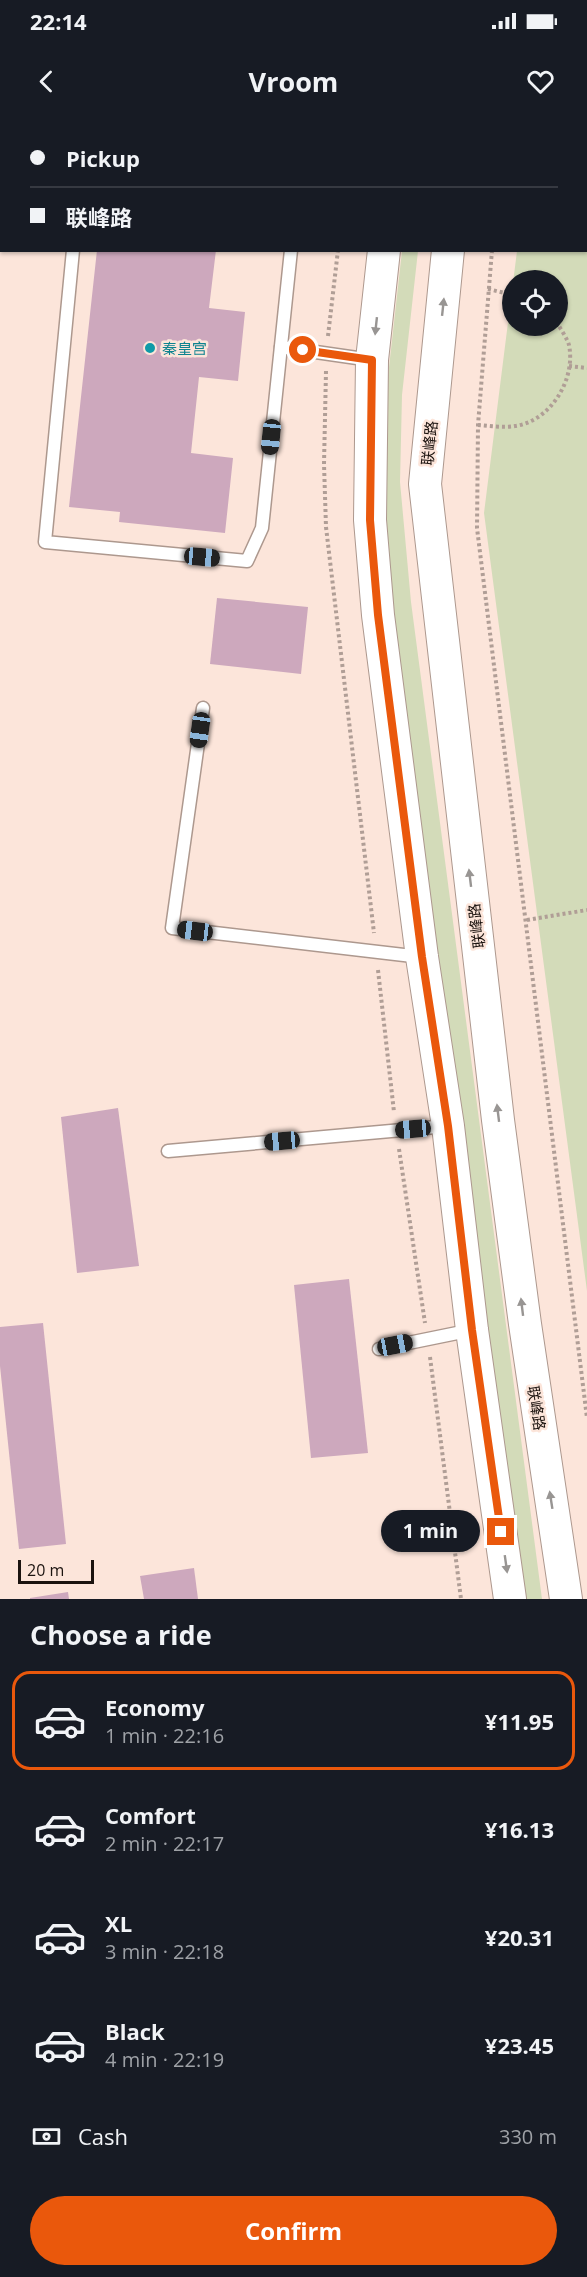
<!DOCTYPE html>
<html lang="en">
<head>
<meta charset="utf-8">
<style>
  :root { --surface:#171b24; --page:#20242c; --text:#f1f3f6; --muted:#9ea1a6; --line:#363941; --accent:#ea580c }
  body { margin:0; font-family:"Open Sans","Noto Sans SC",sans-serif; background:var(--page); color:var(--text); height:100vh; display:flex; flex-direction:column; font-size:22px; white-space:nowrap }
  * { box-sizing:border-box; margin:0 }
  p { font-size:20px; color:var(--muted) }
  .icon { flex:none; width:33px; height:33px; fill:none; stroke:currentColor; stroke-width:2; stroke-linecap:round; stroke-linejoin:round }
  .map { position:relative; height:1479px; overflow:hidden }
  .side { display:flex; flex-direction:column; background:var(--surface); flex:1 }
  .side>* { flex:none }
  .banner { position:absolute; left:0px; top:0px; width:588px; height:132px; box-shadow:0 2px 4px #0004; display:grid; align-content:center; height:132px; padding:0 30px; background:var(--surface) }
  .controls { position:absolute; left:502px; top:150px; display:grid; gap:12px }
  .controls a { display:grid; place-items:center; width:66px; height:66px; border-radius:50%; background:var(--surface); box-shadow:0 2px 4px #0004; font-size:30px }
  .scale { position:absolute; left:18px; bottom:15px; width:76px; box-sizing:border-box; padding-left:6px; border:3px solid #1b130f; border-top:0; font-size:16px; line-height:21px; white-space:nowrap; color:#1b130f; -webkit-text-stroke:4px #fce5da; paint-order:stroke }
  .end { position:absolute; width:27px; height:27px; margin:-14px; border:8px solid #ea580c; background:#fff; box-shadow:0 0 0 3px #fff }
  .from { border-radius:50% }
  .bubble { position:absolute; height:42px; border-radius:21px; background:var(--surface); box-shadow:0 2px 4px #0004; font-size:20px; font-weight:700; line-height:42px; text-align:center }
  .car { position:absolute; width:18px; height:36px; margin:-18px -9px; border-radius:8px; box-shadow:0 0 4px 2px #0007; background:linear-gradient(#222 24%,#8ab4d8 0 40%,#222 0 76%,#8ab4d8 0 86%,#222 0) }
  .banner b { display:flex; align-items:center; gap:21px; height:57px; font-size:22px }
  .banner b+b { border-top:2px solid var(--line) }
  .banner i { width:15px; height:15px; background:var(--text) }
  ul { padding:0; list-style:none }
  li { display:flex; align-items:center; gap:18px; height:99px; margin:0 12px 9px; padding:0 18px; border:3px solid transparent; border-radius:18px }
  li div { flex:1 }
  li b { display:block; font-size:22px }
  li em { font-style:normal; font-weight:700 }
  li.current { border-color:var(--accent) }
  li>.icon { width:54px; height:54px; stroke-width:1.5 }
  h2 { padding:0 30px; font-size:27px; line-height:72px }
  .pay { display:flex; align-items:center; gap:15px; height:66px; padding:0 30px; font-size:22px }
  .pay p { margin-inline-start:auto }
  .cta { display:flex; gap:12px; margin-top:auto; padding:12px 30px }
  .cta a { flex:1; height:69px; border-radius:36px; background:var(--accent); color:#fff; font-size:24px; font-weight:700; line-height:69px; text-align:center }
  .status { display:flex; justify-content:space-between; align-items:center; height:42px; padding:0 30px; background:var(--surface); direction:ltr }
  .status svg { height:16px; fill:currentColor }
  header { display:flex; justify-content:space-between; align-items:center; height:78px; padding:0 30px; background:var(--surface); font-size:27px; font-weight:700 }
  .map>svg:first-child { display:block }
</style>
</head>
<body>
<div class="status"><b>22:14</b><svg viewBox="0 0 49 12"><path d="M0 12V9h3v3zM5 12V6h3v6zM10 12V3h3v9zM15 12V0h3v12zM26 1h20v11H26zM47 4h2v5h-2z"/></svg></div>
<header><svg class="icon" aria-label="back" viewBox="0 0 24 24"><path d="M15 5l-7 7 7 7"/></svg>Vroom<svg class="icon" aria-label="heart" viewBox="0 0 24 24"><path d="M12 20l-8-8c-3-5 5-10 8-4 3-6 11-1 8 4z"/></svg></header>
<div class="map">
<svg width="587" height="1479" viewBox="0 0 587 1479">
  <rect width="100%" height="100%" fill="#fce5da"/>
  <!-- green -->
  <g fill="#d3dbb9" fill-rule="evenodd">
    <path d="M533,0H587V1171L484,393L517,131L586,130V2ZM558,160V206H513V160Z"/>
    <path d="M402,131H418L402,275L400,362L411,482L542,1479H523L391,483L382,369L385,283Z"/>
  </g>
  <!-- building -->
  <g fill="#cda8bd">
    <path d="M97,130H216L209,188L245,192L238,261L199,257L191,333L233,338L225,413L119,402L120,392L69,387Z"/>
    <path d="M217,478L308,487L301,554L210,544Z"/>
    <path d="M118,988L139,1146L77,1153L61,997Z"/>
    <path d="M349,1159L368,1333L311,1338L294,1165Z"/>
    <path d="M43,1203L66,1424L19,1429L0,1246V1207Z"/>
    <path d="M194,1448L198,1479H144L140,1456Z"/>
    <path d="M68,1472L69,1479H30V1478Z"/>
  </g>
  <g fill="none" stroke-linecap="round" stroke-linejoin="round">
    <defs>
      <g id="lane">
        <path d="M147,0L160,2"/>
        <path d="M85,2L86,0"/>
        <path d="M73,130L45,422L247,441L262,408L291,130"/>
        <path d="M281,227L371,240"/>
        <path d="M203,588L172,808L421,837"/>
        <path d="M168,1031L447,1006"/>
        <path d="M379,1229L472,1210"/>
      </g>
      <g id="secondary">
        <path d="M398,2L399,0"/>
        <path d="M461,2V0"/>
        <path d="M384,130L372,240L370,400L378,495L422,837L448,1006L472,1210L510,1479"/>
        <path d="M448,130L425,364L498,1000L525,1204L566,1479"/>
      </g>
    </defs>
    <!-- lane casing -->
    <use href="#lane" stroke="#ad988e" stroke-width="15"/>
    <!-- secondary casing -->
    <use href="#secondary" stroke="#ad988e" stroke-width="34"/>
    <!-- path -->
    <g stroke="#b09e96" stroke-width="4" stroke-dasharray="3 3" stroke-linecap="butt">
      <path d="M354,2V0"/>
      <path d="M507,2V0"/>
      <path d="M492,130L478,305L477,408L587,1298"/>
      <path d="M488,169L513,175"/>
      <path d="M328,216L338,130"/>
      <path d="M569,246L587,248"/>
      <path d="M326,251L324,344L326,407L374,813"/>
      <path d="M478,305C490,306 504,308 515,306C551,301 576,259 569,225C567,218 561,210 558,204"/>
      <path d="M527,800L587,790"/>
      <path d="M378,850L394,992"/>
      <path d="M399,1029L425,1203"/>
      <path d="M430,1237L461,1479"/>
    </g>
    <!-- lane -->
    <use href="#lane" stroke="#fff" stroke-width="12"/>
    <!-- secondary -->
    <use href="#secondary" stroke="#fff" stroke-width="32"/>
  </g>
  <!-- one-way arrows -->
  <defs><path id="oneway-solid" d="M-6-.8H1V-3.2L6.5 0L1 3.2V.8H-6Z" transform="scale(1.5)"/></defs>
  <g fill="#989593">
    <use href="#oneway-solid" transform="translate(443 187) rotate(-84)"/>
    <use href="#oneway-solid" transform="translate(376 206) rotate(96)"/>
    <use href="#oneway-solid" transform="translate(470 758) rotate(-97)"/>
    <use href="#oneway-solid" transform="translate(498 993) rotate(-97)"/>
    <use href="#oneway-solid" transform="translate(522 1187) rotate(-97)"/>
    <use href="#oneway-solid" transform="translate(551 1380) rotate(-99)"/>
    <use href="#oneway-solid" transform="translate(506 1444) rotate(82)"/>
  </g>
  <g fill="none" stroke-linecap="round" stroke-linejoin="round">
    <!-- route -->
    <path stroke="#ea580c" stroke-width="8" d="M303,230L372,240L370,400L378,495L422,837L448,1006L472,1210L501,1412"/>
  </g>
  <!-- markers -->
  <circle fill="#0f9aa8" stroke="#fce5da" stroke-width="2" cx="150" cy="228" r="6"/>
  <g text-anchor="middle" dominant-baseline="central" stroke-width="5" stroke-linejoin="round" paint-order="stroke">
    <!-- culture labels -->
    <g font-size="15" fill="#0d838f" stroke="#fce5da" text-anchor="start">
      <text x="162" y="228">秦皇宫</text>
    </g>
    <!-- street labels -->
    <g font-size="15" fill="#1b130f" stroke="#fce5da">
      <text transform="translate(429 323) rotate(-84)">联峰路</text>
      <text transform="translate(476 806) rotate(-97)">联峰路</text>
      <text transform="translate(537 1288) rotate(81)">联峰路</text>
    </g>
  </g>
</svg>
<div class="controls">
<a><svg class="icon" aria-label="locate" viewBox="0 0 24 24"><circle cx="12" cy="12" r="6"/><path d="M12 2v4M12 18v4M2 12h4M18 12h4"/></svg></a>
</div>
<div class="scale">20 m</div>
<i class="end from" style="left:303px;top:230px"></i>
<i class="end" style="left:501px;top:1412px"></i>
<div class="bubble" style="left:381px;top:1390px;width:99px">1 min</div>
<i class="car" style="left:271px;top:317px;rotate:186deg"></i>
<i class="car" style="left:202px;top:437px;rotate:95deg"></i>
<i class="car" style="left:200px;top:610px;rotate:188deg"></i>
<i class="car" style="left:195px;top:811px;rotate:277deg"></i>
<i class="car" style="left:413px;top:1009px;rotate:265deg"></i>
<i class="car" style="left:282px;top:1021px;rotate:265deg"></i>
<i class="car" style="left:395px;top:1225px;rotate:79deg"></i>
<div class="banner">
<b><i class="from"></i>Pickup</b>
<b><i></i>联峰路</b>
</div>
</div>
<section class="side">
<h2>Choose a ride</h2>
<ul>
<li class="current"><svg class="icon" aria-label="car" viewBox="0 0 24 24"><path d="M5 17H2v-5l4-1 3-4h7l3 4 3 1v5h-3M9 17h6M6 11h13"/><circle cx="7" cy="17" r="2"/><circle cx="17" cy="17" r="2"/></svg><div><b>Economy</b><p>1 min · 22:16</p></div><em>¥11.95</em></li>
<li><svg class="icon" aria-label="car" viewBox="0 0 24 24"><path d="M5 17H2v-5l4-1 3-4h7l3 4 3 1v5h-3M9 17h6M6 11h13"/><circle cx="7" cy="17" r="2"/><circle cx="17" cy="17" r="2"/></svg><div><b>Comfort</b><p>2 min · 22:17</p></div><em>¥16.13</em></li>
<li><svg class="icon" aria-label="car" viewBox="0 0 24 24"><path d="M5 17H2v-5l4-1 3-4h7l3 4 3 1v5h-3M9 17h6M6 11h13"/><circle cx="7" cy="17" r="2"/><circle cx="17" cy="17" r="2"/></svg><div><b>XL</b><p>3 min · 22:18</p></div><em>¥20.31</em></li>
<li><svg class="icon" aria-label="car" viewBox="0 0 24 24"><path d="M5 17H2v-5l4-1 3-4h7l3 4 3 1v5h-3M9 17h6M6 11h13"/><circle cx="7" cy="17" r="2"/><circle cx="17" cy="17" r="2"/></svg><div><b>Black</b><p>4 min · 22:19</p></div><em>¥23.45</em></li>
</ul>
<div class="pay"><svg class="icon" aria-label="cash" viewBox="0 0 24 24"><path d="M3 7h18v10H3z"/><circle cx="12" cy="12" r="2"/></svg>Cash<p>330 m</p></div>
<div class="cta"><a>Confirm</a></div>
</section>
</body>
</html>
